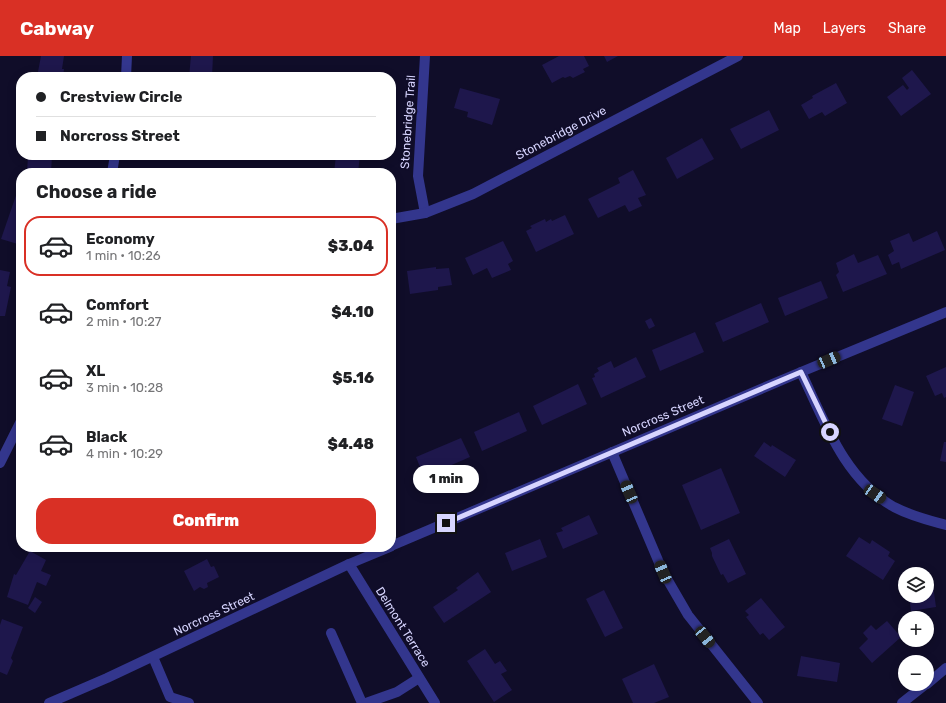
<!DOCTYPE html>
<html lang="en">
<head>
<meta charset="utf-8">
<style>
  :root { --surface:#fff; --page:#f6f6f6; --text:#202124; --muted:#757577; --line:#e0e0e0; --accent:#d93025 }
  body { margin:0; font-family:Rubik,sans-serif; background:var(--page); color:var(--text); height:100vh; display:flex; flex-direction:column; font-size:15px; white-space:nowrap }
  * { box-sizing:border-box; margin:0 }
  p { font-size:13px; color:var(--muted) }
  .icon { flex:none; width:22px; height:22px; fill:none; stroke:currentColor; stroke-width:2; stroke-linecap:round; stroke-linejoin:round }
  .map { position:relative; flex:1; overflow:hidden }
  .sheet { position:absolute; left:16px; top:112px; width:380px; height:384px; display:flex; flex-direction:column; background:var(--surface); border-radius:16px; box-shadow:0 2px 10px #0003 }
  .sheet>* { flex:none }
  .top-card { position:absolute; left:16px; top:16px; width:380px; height:88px; border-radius:16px; box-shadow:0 2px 10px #0003; display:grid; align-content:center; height:88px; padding:0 20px; background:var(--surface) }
  .tools { position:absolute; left:898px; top:511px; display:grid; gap:8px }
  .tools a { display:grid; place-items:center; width:36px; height:36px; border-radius:50%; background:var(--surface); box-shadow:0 2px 10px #0003; font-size:20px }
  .end { position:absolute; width:18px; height:18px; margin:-9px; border:5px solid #d7d5ff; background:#111; box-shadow:0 0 0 2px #111 }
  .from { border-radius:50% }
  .bubble { position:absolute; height:28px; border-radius:14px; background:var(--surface); box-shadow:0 2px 10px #0003; font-size:13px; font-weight:800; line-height:28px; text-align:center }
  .car { position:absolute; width:12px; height:24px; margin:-12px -6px; border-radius:5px; box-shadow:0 0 3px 1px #0007; background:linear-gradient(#222 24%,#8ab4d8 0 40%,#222 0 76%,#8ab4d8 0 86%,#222 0) }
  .top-card b { display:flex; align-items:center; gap:14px; height:38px; font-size:15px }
  .top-card b+b { border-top:1px solid var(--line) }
  .top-card i { width:10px; height:10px; background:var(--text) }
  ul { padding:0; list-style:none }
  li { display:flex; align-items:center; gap:12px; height:60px; margin:0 8px 6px; padding:0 12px; border:2px solid transparent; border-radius:16px }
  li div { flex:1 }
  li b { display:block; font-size:15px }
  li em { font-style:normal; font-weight:800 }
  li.active { border-color:var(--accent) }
  li>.icon { width:36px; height:36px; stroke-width:1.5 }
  h2 { padding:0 20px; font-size:18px; line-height:48px }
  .cta { display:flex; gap:8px; margin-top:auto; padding:8px 20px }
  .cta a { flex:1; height:46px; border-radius:16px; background:var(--accent); color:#fff; font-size:16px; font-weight:800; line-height:46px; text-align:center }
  header { display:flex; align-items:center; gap:24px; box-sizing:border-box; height:56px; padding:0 20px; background:var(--accent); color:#fff }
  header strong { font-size:19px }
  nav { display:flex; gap:22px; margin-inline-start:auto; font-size:14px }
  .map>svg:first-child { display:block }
</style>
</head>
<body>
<header>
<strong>Cabway</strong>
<nav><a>Map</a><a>Layers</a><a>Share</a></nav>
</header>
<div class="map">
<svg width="946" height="647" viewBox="0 0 946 647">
  <rect width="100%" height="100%" fill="#100d29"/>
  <!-- building -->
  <g fill="#1e174c">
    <path d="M41,0H64L62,13H64L63,21H37Z"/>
    <path d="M191,0H213L212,21H189Z"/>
    <path d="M559,0H584L589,10L583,13L585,16L573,22L570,20L565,22L563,21L552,27L542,9Z"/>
    <path d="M604,0H618L607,6Z"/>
    <path d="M912,14L931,38L901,60L887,41L903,29L907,34L909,32L902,22Z"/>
    <path d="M349,18L371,20V21H349Z"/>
    <path d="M836,27L847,47L825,60L822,56L809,63L801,49L813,42L812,40Z"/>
    <path d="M460,32L500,43L492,69L467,61L468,56L454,52Z"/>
    <path d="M769,54L779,74L741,93L730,73Z"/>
    <path d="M702,82L714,103L677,123L666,102Z"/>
    <path d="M28,99H52L51,117H27Z"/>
    <path d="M181,99H203L202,104L181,101Z"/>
    <path d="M336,99H360L358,117H334Z"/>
    <path d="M633,114L646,139L638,142L642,150L629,156L625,149L598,162L588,143L620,127L618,122Z"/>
    <path d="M21,125V189L1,183Z"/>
    <path d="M565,159L574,178L536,196L526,175L532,172L530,170L545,163L546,166L551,163L552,165Z"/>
    <path d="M937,175L945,194L901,213L899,206L892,209L888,199L894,195L890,185L909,177L913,186Z"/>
    <path d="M503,185L513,205L508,208L511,214L492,222L487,212L473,219L465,202Z"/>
    <path d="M854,198L858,207L878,199L887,218L843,236L836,219L839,216L836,207Z"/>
    <path d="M436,211V213L449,212L452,229L438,231V234L410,238L407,215Z"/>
    <path d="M0,214L10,216L7,230L11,231L5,260H0Z"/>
    <path d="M821,225L828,242L785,260L778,242Z"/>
    <path d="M761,247L769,266L723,286L715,267Z"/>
    <path d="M651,262L655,270L649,273L645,265Z"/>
    <path d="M695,276L704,296L660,315L652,294Z"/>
    <path d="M636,301L646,321L601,342L592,322L595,321L594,318L599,315L597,312L611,305L614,312Z"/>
    <path d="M946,311V341L944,342L942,337L935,340L926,320Z"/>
    <path d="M578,328L587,348L542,369L533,350Z"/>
    <path d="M895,329L914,336L902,370L882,363Z"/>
    <path d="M519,356L527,375L482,395L474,376Z"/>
    <path d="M461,382L470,401L424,421L416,401Z"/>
    <path d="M764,386L771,391L772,389L796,404L785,421L754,400Z"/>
    <path d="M944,386H946V406L940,405Z"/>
    <path d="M721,412L740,457L701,474L682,429Z"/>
    <path d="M589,459L598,478L563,493L556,477L563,475L561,472Z"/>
    <path d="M859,481L870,488L872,484L890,496L888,500L895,505L883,524L846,500Z"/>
    <path d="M540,483L547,501L512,515L505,497Z"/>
    <path d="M729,483L746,518L728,527L723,518L721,519L712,500V497L710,492Z"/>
    <path d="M30,495L46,504L41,515L51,519L46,530L37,526L28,549L7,541L14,518L16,519Z"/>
    <path d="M207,503L211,511L214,510L219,521L207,527L208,531L204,533L200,531L194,535L184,515Z"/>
    <path d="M478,516L491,536L444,567L433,551L458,534L456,532Z"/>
    <path d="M932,522L936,551L911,555L909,540H927V523Z"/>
    <path d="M604,534L623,572L605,581L586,543Z"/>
    <path d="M35,541L42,546L35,557L28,552Z"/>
    <path d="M761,542L785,571L769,584L763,577L760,579L746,561L749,559L745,555Z"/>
    <path d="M2,563L23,571L11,602L13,605L7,619L0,616V569Z"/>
    <path d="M887,565L901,581L872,607L859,592L868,583L863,577L871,569L876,574Z"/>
    <path d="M485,593L495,608L500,605L507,615L501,618L512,634L494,646L467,605Z"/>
    <path d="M801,600L840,607L837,626L797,620Z"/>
    <path d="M654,608L669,641L654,647H633L622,623Z"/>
  </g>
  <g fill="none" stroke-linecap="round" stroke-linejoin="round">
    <!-- minor -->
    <g stroke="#33368d" stroke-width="10">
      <path d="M425,0L418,120L425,157"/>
      <path d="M126,21L127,0"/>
      <path d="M112,117L115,99"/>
      <path d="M391,163L425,157L473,138L738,0"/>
      <path d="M801,316C824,364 844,423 894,451C911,460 928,464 946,469"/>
      <path d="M612,396L663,516L688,559L758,647"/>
      <path d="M0,407L21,365"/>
      <path d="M391,490L801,316L946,256"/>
      <path d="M349,508L435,647"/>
      <path d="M331,577L362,647"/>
      <path d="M153,601L170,641L189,647"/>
      <path d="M927,628L946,612"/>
      <path d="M49,647L107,622L349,508L390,491"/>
      <path d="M366,647L397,636L419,622"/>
      <path d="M902,647L926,628"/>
    </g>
  </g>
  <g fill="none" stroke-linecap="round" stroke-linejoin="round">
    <!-- route -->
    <path stroke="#d7d5ff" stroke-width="5" d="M446,467L801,316L830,376"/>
  </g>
  <g text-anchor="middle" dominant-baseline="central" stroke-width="4" stroke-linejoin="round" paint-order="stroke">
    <!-- street labels -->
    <g font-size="12" fill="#d7d5ff" stroke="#100d29">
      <text transform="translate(408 66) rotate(-86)">Stonebridge Trail</text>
      <text transform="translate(561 77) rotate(-28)">Stonebridge Drive</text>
      <text transform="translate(663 360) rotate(-23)">Norcross Street</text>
      <text transform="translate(214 558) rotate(-25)">Norcross Street</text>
      <text transform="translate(403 571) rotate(58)">Delmont Terrace</text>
    </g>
  </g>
</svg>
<div class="tools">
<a><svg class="icon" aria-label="layers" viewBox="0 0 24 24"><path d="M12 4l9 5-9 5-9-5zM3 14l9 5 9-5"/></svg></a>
<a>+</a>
<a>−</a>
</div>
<i class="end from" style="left:830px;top:376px"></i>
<i class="end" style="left:446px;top:467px"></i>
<div class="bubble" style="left:413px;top:409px;width:66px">1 min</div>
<i class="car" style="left:829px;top:304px;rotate:67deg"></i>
<i class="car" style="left:629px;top:436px;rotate:337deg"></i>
<i class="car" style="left:875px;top:438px;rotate:124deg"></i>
<i class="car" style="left:663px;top:516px;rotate:337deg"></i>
<i class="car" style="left:705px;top:581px;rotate:141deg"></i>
<div class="top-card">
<b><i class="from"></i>Crestview Circle</b>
<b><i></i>Norcross Street</b>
</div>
<section class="sheet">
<h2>Choose a ride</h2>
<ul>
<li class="active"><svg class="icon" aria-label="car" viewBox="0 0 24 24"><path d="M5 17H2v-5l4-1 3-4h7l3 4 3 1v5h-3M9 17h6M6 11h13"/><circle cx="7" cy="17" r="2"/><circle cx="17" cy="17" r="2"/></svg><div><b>Economy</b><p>1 min · 10:26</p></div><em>$3.04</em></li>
<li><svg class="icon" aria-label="car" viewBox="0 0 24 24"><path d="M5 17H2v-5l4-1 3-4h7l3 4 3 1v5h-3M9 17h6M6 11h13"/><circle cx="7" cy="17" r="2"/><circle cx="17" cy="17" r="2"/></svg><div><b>Comfort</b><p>2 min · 10:27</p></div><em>$4.10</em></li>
<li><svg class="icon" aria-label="car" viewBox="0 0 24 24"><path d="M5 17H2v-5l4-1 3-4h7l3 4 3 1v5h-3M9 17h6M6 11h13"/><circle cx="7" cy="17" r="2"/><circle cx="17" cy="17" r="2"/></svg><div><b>XL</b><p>3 min · 10:28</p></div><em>$5.16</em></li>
<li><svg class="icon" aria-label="car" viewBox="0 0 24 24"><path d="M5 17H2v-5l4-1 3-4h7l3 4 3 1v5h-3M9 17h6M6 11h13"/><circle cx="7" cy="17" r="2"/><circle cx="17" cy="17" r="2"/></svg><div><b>Black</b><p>4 min · 10:29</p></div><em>$4.48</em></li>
</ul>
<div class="cta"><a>Confirm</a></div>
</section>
</div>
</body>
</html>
